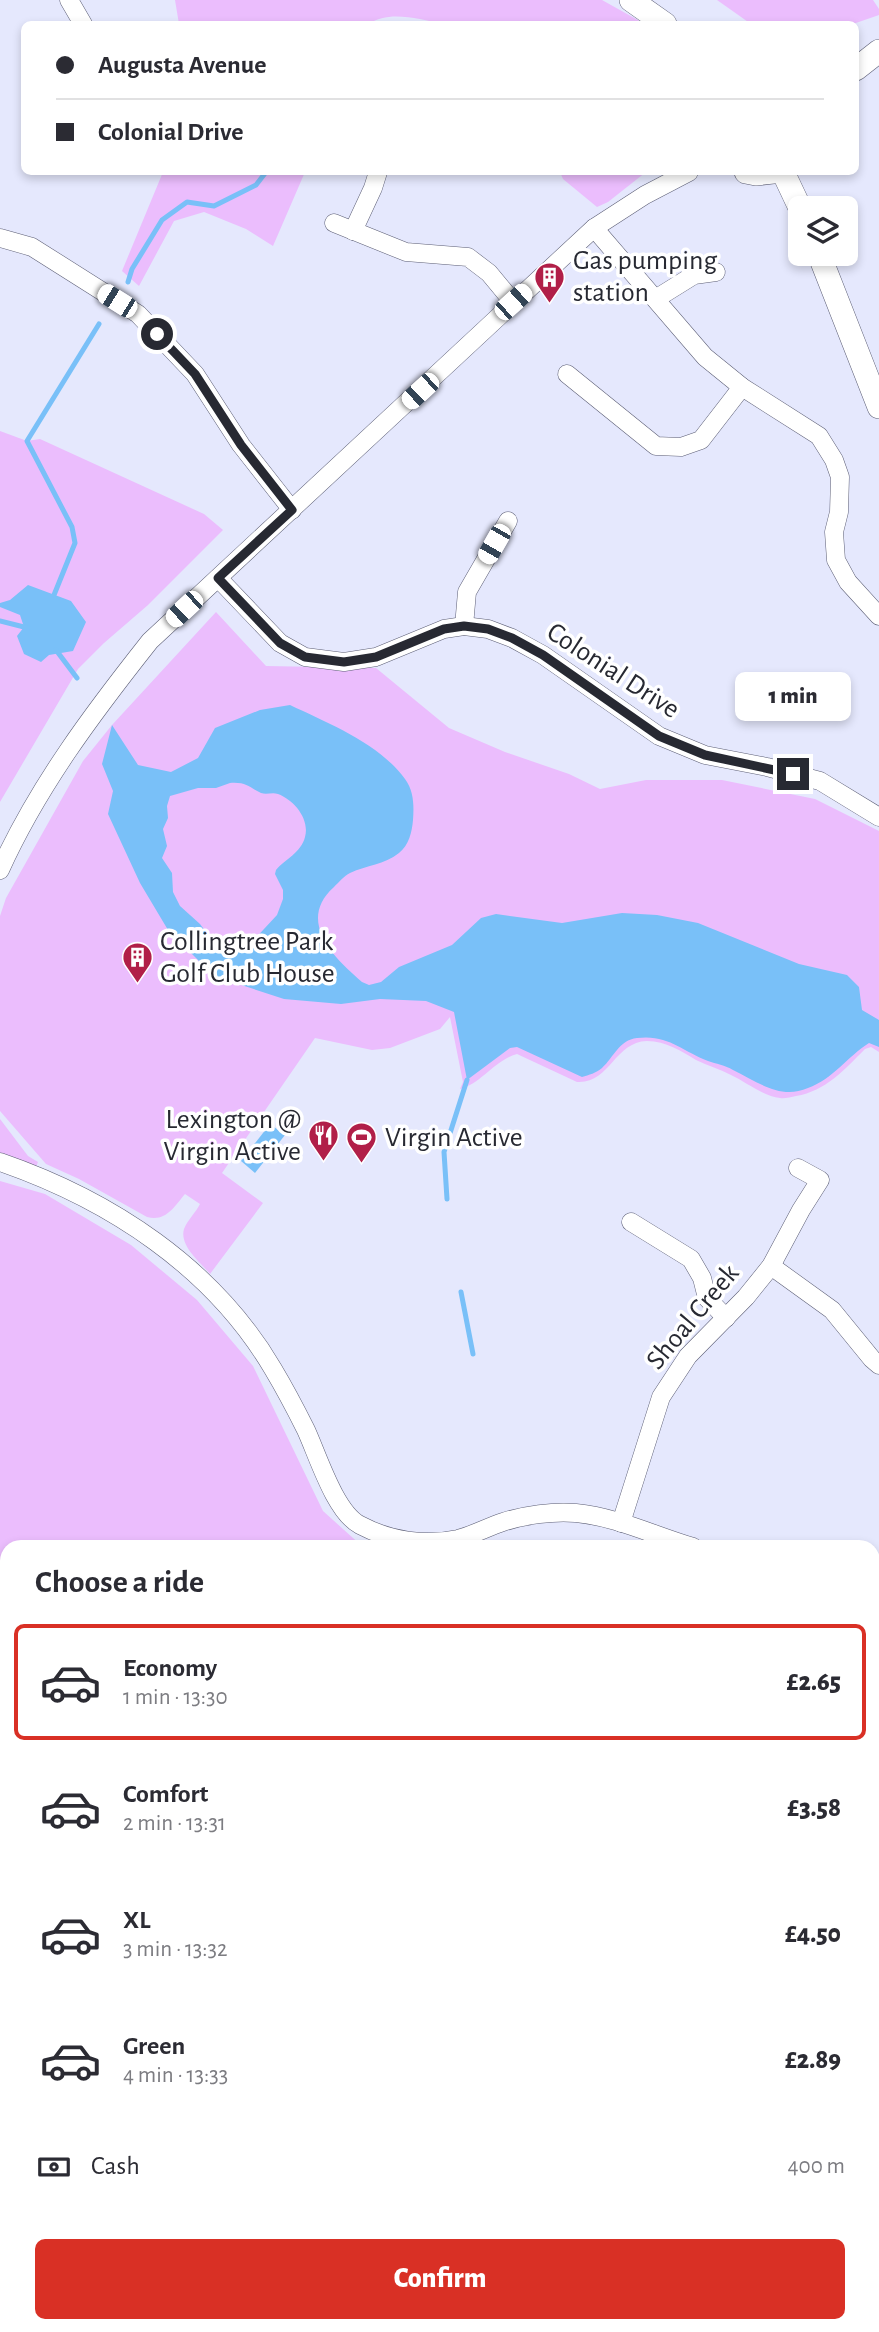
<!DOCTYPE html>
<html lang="en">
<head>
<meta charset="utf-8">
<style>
  :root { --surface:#fff; --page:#f2f2f3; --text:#2b2b33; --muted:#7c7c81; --line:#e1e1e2; --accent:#d93025 }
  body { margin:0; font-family:"Alegreya Sans",sans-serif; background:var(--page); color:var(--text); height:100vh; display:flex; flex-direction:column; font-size:26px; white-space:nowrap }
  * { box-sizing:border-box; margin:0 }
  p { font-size:23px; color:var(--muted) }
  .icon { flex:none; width:38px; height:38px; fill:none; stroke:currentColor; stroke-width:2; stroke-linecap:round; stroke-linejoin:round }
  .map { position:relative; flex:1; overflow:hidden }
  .panel { position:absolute; left:0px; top:1540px; width:880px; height:793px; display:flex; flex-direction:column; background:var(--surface); border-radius:21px 21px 0 0; box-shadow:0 4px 10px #0003 }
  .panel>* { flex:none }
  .top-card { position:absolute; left:21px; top:21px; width:838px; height:154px; border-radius:10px; box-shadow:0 4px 10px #0003; display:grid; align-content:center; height:154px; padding:0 35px; background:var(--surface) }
  .buttons { position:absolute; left:788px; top:196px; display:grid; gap:14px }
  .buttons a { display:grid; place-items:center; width:70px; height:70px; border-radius:10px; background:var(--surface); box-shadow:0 4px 10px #0003; font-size:35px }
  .end { position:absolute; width:32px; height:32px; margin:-16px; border:9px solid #272932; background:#fff; box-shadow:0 0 0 4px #fff }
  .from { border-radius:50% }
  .bubble { position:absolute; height:49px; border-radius:10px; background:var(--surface); box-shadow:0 4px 10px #0003; font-size:23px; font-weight:800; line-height:49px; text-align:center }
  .car { position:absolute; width:21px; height:42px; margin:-21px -10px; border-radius:9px; box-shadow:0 0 5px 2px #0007; background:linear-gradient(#fff 24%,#345 0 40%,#fff 0 76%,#345 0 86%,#fff 0) }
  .top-card b { display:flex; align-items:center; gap:24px; height:66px; font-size:26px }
  .top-card b+b { border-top:2px solid var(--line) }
  .top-card i { width:18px; height:18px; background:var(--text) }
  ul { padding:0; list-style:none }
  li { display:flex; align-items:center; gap:21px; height:116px; margin:0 14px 10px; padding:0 21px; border:4px solid transparent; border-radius:10px }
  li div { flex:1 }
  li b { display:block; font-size:26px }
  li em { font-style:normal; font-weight:800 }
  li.current { border-color:var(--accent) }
  li>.icon { width:63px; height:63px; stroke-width:1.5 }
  h2 { padding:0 35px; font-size:32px; line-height:84px }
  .pay { display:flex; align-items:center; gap:18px; height:77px; padding:0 35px; font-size:26px }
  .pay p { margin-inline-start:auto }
  .primary-button { display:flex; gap:14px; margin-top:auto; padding:14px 35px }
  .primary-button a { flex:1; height:80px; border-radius:10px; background:var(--accent); color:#fff; font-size:28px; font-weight:800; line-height:80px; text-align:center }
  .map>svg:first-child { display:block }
</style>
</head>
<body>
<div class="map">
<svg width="879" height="2332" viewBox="0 0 879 2332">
  <rect width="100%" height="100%" fill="#e5e8fd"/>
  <!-- built -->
  <rect fill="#dadeff" x="0" y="2071" width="7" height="138"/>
  <!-- green -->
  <g fill="#ebbdfd">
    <path d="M175,0H602L645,24H442C420,19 388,10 369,24H179Z"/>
    <path d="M717,0H873L879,9V15L853,24H751Z"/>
    <path d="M163,172H305L273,246L246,229L204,212L174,221L139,286L122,271Z"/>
    <path d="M560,172H646L608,202L597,207L563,179Z"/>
    <path d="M0,431L27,441L40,439L204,514L223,530L148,605L104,643L78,669L0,802Z"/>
    <path d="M216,612L266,666L376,668L449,728L505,752L569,774L600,789L646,780H722L815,799L879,831V1052L871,1047L865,1049C844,1070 826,1091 796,1096C791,1097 784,1099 780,1098C763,1096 746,1082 731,1075C720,1069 708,1066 696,1060C681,1051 666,1041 647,1041C614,1042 610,1084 577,1082L517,1054C495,1060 481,1084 460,1089L463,1082L450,1017L440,1029L390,1048L372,1050L315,1038L222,1173L263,1203L210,1274C201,1263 179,1246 184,1229C187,1221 196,1212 200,1204L185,1194C174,1207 166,1222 147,1217L79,1179L46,1164L0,1111V916L6,898L83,761L112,725Z"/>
    <path d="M0,1119L28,1156L38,1162L36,1167L0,1154Z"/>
    <path d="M0,1181L45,1194L131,1245L197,1300L253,1366L323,1511L363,1547H7V1567L0,1562Z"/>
    <path d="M543,2326H771V2332H541Z"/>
  </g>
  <!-- water -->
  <g fill="#79c0f8" fill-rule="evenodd">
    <path d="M28,585L71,601L86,622L73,651L49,655L41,662L24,654L17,636L24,627L20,615L0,607V603L10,600Z"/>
    <path d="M290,705C328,723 380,744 405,779C414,791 414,806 413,820C412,832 409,845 399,853C384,865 367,865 350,873C344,876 339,882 334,887C296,921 334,958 362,982L369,985L381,982L399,967L452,945L481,918L496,914L562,923L622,913L657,915L698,923L799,964L847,975L859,987L862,1010L879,1020V1047L869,1043C847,1057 833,1079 808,1088C780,1100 758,1082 733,1070C725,1065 716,1064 708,1061C682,1051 668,1034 637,1038C619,1040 614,1057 602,1068C596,1073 589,1075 582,1077L517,1047L510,1048L467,1080L454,1012L426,1001L380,999L341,1004L284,999L214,976L168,930L140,883L108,814L113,791L102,764L112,725L138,765L171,772L198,758L215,728L260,710ZM230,783C247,782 248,787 261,793C267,795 272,792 278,794C294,800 310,819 305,837C301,853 285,859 276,870L275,874L283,890V899L277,915L251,943L234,948L209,936L200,924L180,906L173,892L172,873L162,858L167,846L163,829L168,818L167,806L170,796L198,788H216Z"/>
    <path d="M270,1124L285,1135L255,1173L241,1161Z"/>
  </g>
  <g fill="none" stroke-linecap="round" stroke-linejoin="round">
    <!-- stream -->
    <g stroke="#79c0f8" stroke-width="5">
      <path d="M128,282L132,269L162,220L187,202L214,206L256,185L266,172"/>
      <path d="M54,595L75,543L72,527L27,441L99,324"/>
      <path d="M0,621L28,628"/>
      <path d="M56,650L77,678"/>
      <path d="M447,1199L444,1152L467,1080"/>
      <path d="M461,1292L473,1354"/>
    </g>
    <defs>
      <g id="minor">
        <path d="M69,0L83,24"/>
        <path d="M334,223L406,252L468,257L489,273L513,302"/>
        <path d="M594,228L705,357L742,387L819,436L834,460L840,477L839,512L834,532L836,560L848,582L879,616"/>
        <path d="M353,231L373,188L378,172"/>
        <path d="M0,238L32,247L138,314L195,374L241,445L292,510"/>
        <path d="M657,298L694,275L716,272"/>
        <path d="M567,374L656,446L681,447L701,440L742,387"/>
        <path d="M218,578L280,643L305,657L344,662L376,657L444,629L464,626L488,629L512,638L543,655L659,736L705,755L767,767L820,781L879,817"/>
        <path d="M464,626L467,592L508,521"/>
        <path d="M0,870C38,786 93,713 150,641L594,228L645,195L689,172"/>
        <path d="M0,1162C110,1200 213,1267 273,1369C285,1389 296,1410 306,1430C318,1456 335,1512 360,1525C390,1541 425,1546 458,1539C473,1535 488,1527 503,1522C525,1515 553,1511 576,1513C617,1517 655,1536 693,1547"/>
        <path d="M631,1222L691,1259L702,1278L707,1298L726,1318"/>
        <path d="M771,1266L832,1310L872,1359L879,1365"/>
        <path d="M621,1523L661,1397L688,1356L746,1297L771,1266L801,1210L820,1180L798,1168"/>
        <path d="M0,1712L7,1717"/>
        <path d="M873,1763L879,1767"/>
        <path d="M0,2050L7,2042"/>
        <path d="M873,2227L879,2219"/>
        <path d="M0,2228H7"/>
        <path d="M854,2332V2326"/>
      </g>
      <g id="tertiary">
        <path d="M631,0L665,24"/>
        <path d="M856,69L879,51"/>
        <path d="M746,172L756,174L773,172"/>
        <path d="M783,172L800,208"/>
        <path d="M819,254L879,407"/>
      </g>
    </defs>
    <!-- minor casing -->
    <use href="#minor" stroke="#5c5e75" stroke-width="19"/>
    <!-- tertiary casing -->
    <use href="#tertiary" stroke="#5c5e75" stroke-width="24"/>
    <!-- minor -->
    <use href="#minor" stroke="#fff" stroke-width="18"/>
    <!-- tertiary -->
    <use href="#tertiary" stroke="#fff" stroke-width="23"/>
  </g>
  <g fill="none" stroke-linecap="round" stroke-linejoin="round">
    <!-- route -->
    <path stroke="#272932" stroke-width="9" d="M157,334L195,374L241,445L292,510L218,578L280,643L305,657L344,662L376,657L444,629L464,626L488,629L512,638L543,655L659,736L705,755L793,774"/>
  </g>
  <!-- icons -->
  <defs>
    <symbol id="building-pin" viewBox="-11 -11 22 30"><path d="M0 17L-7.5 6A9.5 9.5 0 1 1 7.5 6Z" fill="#b11f48" stroke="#fff"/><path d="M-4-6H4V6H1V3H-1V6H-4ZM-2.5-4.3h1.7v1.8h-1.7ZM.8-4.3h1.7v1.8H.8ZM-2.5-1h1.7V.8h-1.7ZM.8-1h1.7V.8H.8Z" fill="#fff"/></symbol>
    <symbol id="restaurant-pin" viewBox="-11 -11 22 30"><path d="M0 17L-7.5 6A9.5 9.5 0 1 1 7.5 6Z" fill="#b11f48" stroke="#fff"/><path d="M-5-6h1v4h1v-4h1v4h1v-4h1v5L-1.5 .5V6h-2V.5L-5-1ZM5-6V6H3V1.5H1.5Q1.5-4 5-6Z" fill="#fff"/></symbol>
    <symbol id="stadium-pin" viewBox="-11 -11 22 30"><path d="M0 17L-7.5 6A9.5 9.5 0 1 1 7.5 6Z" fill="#b11f48" stroke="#fff"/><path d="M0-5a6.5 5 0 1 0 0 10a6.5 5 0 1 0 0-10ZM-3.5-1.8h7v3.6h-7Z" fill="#fff"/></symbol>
  </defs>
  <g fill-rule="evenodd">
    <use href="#building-pin" x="532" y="260" width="35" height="47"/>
    <use href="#building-pin" x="120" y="940" width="35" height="47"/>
    <use href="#restaurant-pin" x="306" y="1118" width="35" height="47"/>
    <use href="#stadium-pin" x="344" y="1120" width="35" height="47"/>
  </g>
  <g text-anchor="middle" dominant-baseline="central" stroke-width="7" stroke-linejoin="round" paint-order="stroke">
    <!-- poi labels -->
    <g font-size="28" fill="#272932" stroke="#fff" text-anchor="start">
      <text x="573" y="261">Gas pumping<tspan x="573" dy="32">station</tspan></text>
      <text x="160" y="942">Collingtree Park<tspan x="160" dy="32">Golf Club House</tspan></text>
      <text x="301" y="1120" text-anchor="end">Lexington @<tspan x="301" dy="32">Virgin Active</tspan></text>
      <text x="385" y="1138">Virgin Active</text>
    </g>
    <!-- street labels -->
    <g font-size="28" fill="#272932" stroke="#fff">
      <text transform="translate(613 671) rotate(33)">Colonial Drive</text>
      <text transform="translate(693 1317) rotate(-50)">Shoal Creek</text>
    </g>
  </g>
</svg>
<div class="buttons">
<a><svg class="icon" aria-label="layers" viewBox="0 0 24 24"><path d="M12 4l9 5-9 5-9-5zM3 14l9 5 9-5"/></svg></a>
</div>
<i class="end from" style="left:157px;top:334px"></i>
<i class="end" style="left:793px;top:774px"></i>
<div class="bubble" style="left:735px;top:672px;width:116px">1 min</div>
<i class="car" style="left:117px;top:301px;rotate:302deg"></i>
<i class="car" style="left:513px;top:302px;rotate:48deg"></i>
<i class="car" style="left:420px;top:391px;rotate:227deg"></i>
<i class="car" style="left:494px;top:544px;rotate:210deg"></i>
<i class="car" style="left:184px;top:609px;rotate:227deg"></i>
<div class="top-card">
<b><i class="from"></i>Augusta Avenue</b>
<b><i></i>Colonial Drive</b>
</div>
<section class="panel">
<h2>Choose a ride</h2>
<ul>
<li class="current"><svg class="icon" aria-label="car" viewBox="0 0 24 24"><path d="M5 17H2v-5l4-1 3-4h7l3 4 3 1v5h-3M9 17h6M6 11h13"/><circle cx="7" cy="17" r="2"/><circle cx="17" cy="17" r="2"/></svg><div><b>Economy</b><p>1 min · 13:30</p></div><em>£2.65</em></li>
<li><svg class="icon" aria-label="car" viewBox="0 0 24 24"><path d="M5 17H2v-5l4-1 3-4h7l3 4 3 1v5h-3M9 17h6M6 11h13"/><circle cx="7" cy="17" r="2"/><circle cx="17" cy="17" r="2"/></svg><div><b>Comfort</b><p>2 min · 13:31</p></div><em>£3.58</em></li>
<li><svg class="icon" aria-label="car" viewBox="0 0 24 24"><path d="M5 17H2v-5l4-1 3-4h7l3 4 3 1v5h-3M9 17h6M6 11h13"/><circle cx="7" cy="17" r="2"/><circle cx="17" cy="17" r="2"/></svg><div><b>XL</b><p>3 min · 13:32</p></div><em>£4.50</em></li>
<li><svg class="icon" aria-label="car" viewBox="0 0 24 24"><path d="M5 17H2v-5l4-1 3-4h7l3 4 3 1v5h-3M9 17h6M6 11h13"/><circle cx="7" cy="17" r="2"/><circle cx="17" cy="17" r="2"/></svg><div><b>Green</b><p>4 min · 13:33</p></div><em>£2.89</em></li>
</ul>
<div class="pay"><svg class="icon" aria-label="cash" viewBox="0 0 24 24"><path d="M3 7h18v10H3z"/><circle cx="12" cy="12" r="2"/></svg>Cash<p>400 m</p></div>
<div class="primary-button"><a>Confirm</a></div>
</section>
</div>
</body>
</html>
